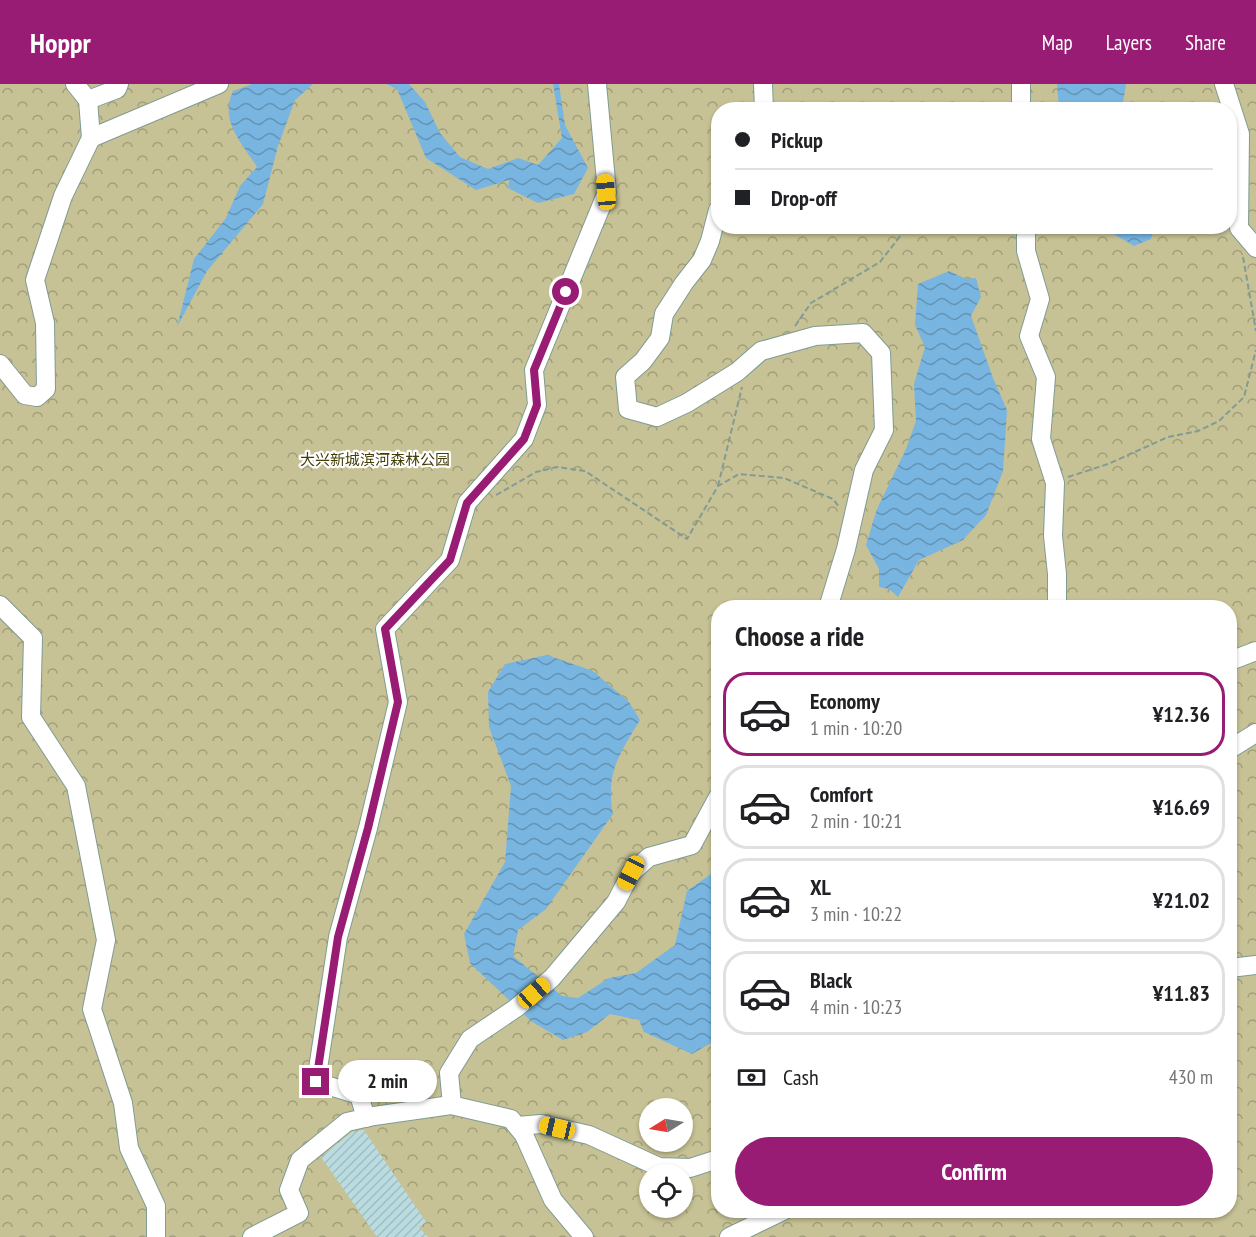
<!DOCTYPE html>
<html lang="en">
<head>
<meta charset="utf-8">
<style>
  :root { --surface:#fff; --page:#f2f2f2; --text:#202124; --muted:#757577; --line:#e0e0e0; --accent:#981b74 }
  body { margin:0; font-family:"PT Sans Narrow","Noto Sans SC",sans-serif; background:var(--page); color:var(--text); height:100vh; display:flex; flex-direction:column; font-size:22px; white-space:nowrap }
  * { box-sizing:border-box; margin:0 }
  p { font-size:20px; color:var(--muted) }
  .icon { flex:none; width:33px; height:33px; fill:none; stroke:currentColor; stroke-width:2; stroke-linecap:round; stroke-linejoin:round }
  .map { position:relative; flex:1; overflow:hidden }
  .sheet { position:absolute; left:711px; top:516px; width:526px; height:618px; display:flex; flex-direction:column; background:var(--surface); border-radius:24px; box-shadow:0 2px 4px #0004 }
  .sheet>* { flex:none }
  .banner { position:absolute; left:711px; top:18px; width:526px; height:132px; border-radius:24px; box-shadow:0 2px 4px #0004; display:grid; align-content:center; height:132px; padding:0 24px; background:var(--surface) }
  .needle { width:39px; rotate:259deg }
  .tools { position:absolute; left:639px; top:1014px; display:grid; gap:12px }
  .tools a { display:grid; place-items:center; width:54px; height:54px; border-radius:50%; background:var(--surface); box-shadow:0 2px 4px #0004; font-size:30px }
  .end { position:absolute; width:27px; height:27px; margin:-14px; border:8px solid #981b74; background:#fff; box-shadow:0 0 0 3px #fff }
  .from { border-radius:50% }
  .bubble { position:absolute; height:42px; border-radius:21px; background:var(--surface); box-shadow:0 2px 4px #0004; font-size:20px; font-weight:600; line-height:42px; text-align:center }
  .car { position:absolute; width:18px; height:36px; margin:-18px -9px; border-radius:8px; box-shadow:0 0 4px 2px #0007; background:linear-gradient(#f5c518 24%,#345 0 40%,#f5c518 0 76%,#345 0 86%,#f5c518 0) }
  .banner b { display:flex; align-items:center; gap:21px; height:57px; font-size:22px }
  .banner b+b { border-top:2px solid var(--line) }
  .banner i { width:15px; height:15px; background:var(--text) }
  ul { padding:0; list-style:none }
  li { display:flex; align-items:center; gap:18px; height:84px; margin:0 12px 9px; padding:0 12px; border:3px solid var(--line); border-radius:24px }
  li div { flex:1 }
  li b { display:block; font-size:22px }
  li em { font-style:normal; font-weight:600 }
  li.active { border-color:var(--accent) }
  li>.icon { width:54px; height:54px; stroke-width:1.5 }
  h2 { padding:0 24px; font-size:27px; line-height:72px }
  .pay { display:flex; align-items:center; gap:15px; height:66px; padding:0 24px; font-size:22px }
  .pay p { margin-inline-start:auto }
  .action { display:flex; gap:12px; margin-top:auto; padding:12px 24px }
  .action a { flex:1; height:69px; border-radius:36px; background:var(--accent); color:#fff; font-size:24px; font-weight:600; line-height:69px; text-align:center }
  header { display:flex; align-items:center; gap:36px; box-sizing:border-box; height:84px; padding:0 30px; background:var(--accent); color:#fff }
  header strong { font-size:28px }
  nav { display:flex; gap:33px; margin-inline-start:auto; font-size:21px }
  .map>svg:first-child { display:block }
</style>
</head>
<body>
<header>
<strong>Hoppr</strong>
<nav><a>Map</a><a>Layers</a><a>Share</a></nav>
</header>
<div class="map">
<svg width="1256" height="1153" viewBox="0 0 1256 1153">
  <defs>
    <pattern id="park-crowns" width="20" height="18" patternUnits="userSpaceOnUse" patternTransform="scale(1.5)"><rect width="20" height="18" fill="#c6c295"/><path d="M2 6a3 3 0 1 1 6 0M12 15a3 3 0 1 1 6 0" fill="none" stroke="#a19f7a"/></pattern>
    <pattern id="water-waves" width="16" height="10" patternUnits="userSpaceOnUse" patternTransform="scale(1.5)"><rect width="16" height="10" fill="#78b5e0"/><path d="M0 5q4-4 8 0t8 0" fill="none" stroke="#6394b6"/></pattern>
    <pattern id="building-hatch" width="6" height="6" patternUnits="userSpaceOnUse" patternTransform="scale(1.5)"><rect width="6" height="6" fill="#badce0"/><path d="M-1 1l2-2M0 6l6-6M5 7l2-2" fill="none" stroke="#a0bec1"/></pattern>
  </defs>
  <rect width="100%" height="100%" fill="#d4f3e8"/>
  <!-- park -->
  <path fill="url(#park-crowns)" fill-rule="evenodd" d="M0,0H1256V1153H0ZM718,26H1230V142H718ZM718,524H1230V1126H718ZM650,1024H682V1058H650ZM650,1090H682V1124H650Z"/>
  <!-- water -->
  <g fill="url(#water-waves)">
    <path d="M252,0H313L295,16L278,62L263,120L207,187L177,243L194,175L226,134L240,102L257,83C242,59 219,37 233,7Z"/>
    <path d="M386,0H409L425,18L440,49L460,73L488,85L518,74L538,81L562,54L553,0H559L565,41L588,84L574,110L538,119L508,104L509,96L476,106L426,74L397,5Z"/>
    <path d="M1057,0H1126L1122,25H1059Z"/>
    <path d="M1102,143H1154L1151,155L1134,162Z"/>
    <path d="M949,187L966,195L976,194L981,213L971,232L993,294L1007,326L1003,387L986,431L963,456L919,476L898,513L889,505L879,503V485L866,461L877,425L906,365L916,337L914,300L925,263L915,241L918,200Z"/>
    <path d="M547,571L593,587L629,618L640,636C620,669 605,689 613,730L546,825L518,846L513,872L562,912L578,914L609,894L636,889L675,861L687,807L718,785V950L716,956L692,970L644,948L639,936L610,930L587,948L563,956L531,937L470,879L464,850L505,778L511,702L489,643L488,608L505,580Z"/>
  </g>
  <!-- building -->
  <path fill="url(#building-hatch)" d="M364,1046L426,1138L419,1143L428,1153H377L321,1073L352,1048Z"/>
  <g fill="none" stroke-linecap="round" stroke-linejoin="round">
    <defs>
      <g id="minor">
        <path d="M75,0L88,16L117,5L119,0"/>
        <path d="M763,0L764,26"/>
        <path d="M1224,0L1240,50L1239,144L1256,164"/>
        <path d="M88,16L91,54"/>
        <path d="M1021,26V0"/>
        <path d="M718,126L710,157L702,176L684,199L664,230L660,254L643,277L625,293L628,325L657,333L687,319L737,288L761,267L815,252L863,249L881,269L884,346L864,386L846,465L828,524"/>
        <path d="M1026,142V167L1040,215L1029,252L1046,293L1041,355L1055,399L1053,452L1057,490V524"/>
        <path d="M0,280L25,311L37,313L46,305L45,239L35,196L63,112L91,54L219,0"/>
        <path d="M0,521L33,554L31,633L76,702L106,856L92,925L123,1019L129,1064L156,1122V1153"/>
        <path d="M1230,577L1256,567"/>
        <path d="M1230,665L1256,649"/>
        <path d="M1230,884L1256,881"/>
        <path d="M452,1021L449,989L470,955L516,924L552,894L616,818L631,789L649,773L692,761L718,713"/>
        <path d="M366,1034L359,1011L316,998L338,853L368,744L398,618L385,545L450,476L467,419L524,355L537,321L534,286L607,108L597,0"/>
        <path d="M517,1042L541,1040L589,1051L659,1083L690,1084L718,1075"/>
        <path d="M252,1153L299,1129L289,1106L300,1076L347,1038L374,1032L451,1021L511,1035L524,1051L553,1116L584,1153"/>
        <path d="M729,1153L785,1126"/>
      </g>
    </defs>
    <!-- minor casing -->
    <use href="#minor" stroke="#7f9c92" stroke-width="20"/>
    <!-- path -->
    <g stroke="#849b93" stroke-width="2" stroke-dasharray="6 3" stroke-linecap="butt">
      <path d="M1243,173L1256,247"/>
      <path d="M795,242L811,219L880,178L908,142"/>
      <path d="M1068,393L1108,380L1168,353L1198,347L1219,337L1244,313L1256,266"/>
      <path d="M718,402L742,303"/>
      <path d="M496,411L536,388L557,383L585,387L687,455L718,402L739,390L784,394L833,415L839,423"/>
    </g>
    <!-- minor -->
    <use href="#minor" stroke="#fff" stroke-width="18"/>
  </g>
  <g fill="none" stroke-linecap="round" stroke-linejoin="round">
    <!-- route -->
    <path stroke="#981b74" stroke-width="8" d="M316,998L338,853L368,744L398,618L385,545L450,476L467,419L524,355L537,321L534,286L566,208"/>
  </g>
  <g text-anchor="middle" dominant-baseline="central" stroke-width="4.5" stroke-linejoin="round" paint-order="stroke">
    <!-- park labels -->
    <g font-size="15" fill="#433e06" stroke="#fff">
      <text x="375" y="375">大兴新城滨河森林公园</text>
    </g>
  </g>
</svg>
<div class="tools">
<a><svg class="needle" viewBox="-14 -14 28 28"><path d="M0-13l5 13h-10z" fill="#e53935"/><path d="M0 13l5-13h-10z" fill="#757577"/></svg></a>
<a><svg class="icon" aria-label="locate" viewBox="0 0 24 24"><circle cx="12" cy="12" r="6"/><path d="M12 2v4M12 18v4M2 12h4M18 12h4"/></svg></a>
</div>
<i class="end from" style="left:566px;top:208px"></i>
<i class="end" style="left:316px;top:998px"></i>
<div class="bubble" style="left:338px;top:976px;width:99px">2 min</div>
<i class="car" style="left:606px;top:108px;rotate:355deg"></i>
<i class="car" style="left:631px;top:789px;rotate:207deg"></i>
<i class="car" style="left:534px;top:909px;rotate:49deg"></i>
<i class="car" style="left:557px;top:1044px;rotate:283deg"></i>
<div class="banner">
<b><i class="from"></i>Pickup</b>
<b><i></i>Drop-off</b>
</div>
<section class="sheet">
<h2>Choose a ride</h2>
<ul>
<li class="active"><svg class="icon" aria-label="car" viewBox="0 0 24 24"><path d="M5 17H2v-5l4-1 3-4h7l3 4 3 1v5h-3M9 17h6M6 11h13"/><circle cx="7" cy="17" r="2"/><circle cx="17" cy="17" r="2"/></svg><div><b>Economy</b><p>1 min · 10:20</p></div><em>¥12.36</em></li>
<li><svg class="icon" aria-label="car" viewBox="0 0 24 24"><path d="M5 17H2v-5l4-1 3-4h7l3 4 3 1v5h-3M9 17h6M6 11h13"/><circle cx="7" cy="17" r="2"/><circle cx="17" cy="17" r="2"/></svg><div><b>Comfort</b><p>2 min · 10:21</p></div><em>¥16.69</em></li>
<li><svg class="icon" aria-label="car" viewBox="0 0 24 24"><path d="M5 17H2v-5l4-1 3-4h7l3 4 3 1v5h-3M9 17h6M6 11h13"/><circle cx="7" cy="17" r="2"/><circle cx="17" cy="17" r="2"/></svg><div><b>XL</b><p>3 min · 10:22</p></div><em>¥21.02</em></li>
<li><svg class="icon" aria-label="car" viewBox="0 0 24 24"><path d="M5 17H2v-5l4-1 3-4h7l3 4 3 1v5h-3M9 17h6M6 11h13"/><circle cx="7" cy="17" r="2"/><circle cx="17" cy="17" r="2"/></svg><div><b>Black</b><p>4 min · 10:23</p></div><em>¥11.83</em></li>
</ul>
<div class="pay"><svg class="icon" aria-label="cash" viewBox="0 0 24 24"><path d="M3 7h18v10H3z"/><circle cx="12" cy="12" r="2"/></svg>Cash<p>430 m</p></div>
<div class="action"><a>Confirm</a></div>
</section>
</div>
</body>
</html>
